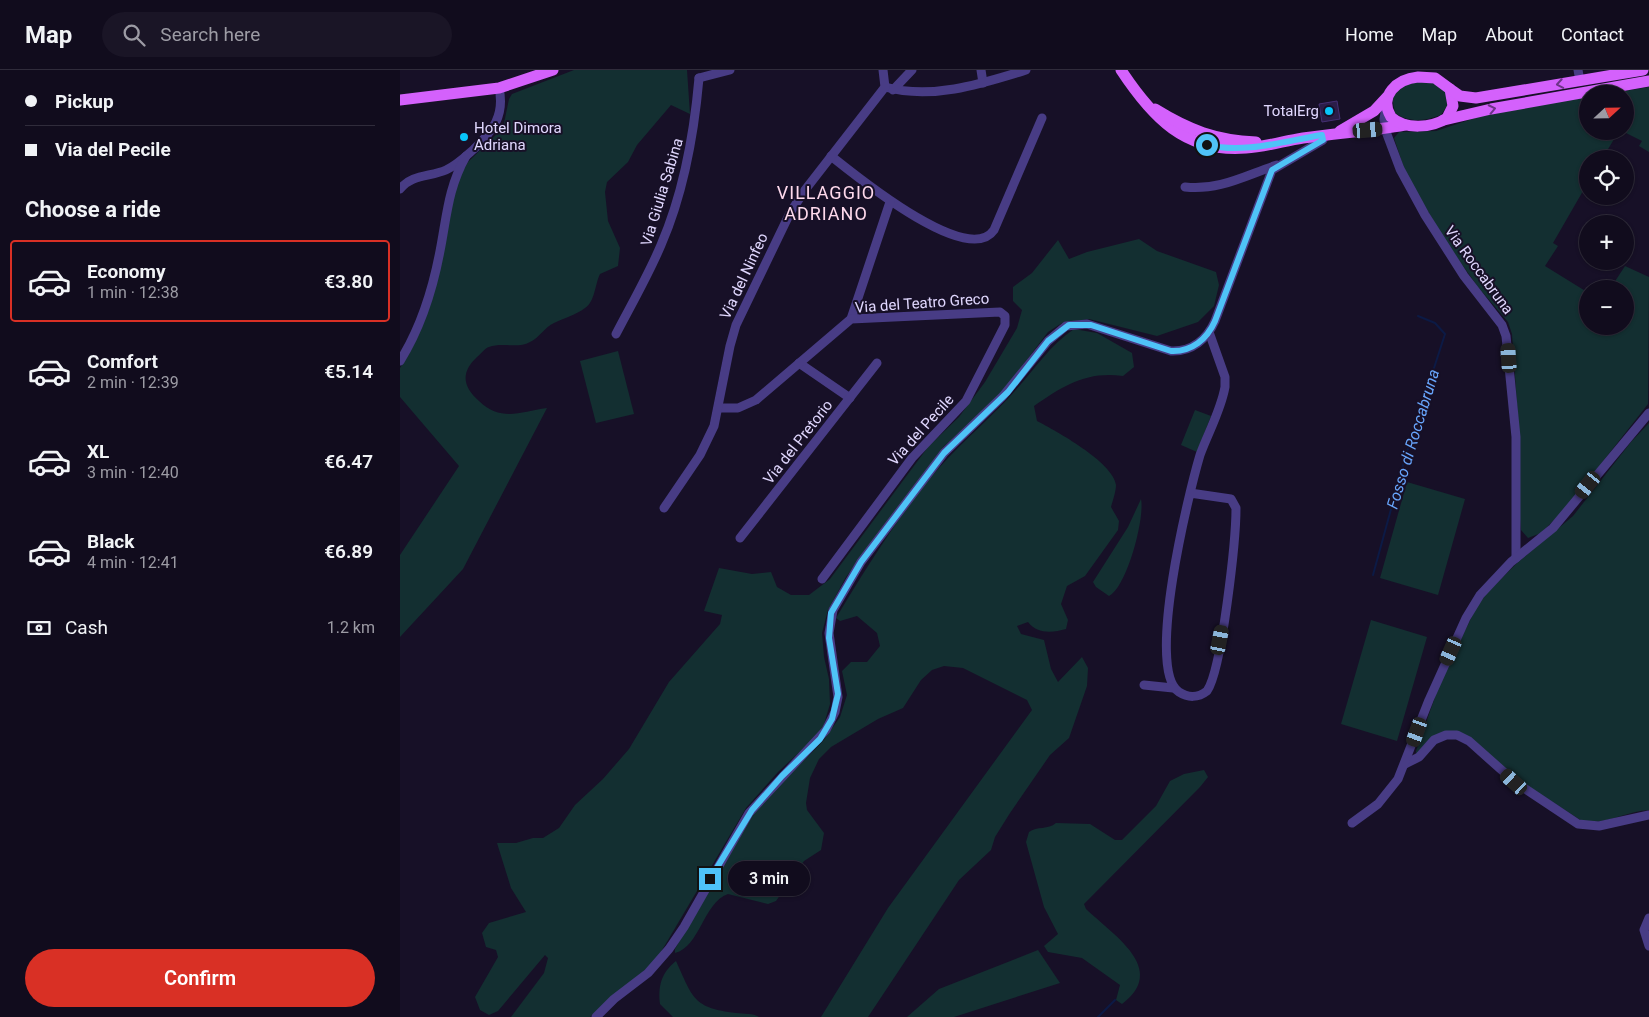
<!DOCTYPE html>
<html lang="en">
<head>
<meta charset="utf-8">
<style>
  :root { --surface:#110c1d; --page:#1a1526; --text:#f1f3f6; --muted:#9c9ba4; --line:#302c3b; --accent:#d93025 }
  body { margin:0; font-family:Roboto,sans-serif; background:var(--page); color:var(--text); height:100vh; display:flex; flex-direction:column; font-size:19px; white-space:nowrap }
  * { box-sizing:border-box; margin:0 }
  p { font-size:16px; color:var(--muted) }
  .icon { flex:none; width:28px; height:28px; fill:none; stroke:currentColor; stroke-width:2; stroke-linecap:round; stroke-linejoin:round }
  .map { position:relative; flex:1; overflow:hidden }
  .drawer { display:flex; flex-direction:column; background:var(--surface); width:400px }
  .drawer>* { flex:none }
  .banner { display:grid; align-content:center; height:110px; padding:0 25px; background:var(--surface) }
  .needle { width:32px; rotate:68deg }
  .tools { position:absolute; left:1179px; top:15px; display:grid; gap:10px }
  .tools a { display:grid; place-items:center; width:55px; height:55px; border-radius:50%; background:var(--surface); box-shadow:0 1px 4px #0004,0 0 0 1px var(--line); font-size:25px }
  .end { position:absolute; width:22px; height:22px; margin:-11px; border:6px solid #4fc3f7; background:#111; box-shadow:0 0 0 2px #111 }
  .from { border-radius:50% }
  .bubble { position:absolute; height:35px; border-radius:18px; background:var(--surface); box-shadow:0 1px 4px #0004,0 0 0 1px var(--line); font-size:16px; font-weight:600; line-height:35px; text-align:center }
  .car { position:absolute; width:15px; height:30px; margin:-15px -8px; border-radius:6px; box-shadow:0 0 4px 1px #0007; background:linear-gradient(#222 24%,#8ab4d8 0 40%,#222 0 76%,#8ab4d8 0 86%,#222 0) }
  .banner b { display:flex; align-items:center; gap:18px; height:48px; font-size:19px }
  .banner b+b { border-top:1px solid var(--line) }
  .banner i { width:12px; height:12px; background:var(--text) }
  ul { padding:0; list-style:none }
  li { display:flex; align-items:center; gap:15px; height:82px; margin:0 10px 8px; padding:0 15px; border:2px solid transparent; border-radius:5px }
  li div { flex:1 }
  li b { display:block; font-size:19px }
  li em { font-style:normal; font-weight:600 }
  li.selected { border-color:var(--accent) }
  li>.icon { width:45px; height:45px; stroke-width:1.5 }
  h2 { padding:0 25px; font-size:22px; line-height:60px }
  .pay { display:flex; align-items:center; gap:12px; height:55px; padding:0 25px; font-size:19px }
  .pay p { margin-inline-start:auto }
  .button { display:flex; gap:10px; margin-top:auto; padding:10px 25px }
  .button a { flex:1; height:58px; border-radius:30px; background:var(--accent); color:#fff; font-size:20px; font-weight:600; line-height:58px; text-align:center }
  header { display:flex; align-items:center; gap:30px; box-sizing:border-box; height:70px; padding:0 25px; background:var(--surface); border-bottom:1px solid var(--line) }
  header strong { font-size:24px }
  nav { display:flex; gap:28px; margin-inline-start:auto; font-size:18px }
  .search { width:350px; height:45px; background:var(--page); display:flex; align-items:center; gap:12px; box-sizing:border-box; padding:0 18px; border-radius:28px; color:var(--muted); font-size:19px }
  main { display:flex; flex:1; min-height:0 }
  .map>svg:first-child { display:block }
</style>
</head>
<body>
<header>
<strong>Map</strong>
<div class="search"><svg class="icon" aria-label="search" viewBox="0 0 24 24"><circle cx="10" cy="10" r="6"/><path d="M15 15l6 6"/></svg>Search here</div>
<nav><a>Home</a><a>Map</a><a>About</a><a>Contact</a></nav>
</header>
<main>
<section class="drawer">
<div class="banner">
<b><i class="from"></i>Pickup</b>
<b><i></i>Via del Pecile</b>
</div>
<h2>Choose a ride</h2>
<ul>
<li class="selected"><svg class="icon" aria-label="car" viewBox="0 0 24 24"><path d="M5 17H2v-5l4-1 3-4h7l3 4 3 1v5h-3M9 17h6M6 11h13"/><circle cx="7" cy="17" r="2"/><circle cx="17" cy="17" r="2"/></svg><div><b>Economy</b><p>1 min · 12:38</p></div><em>€3.80</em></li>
<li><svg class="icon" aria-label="car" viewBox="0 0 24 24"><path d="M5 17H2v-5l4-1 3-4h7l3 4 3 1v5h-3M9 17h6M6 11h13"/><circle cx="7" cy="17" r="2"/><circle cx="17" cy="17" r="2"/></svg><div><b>Comfort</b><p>2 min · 12:39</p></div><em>€5.14</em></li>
<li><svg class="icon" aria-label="car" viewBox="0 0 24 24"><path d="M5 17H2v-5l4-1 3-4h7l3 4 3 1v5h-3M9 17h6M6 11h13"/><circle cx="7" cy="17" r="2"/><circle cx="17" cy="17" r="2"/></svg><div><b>XL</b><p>3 min · 12:40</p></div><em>€6.47</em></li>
<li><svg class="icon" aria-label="car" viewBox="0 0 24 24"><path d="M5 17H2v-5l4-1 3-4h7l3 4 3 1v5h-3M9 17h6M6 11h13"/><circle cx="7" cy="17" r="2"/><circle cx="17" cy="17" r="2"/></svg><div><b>Black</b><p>4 min · 12:41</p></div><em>€6.89</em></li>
</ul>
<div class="pay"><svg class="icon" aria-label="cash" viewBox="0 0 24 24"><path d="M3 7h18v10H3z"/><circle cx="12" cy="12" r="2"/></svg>Cash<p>1.2 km</p></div>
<div class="button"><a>Confirm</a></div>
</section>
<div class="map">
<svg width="1249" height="947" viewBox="0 0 1249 947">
  <rect width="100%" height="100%" fill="#171027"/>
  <!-- green -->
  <g fill="#132f31">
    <path d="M174,0H287L290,44L271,35L237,75L228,92L207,112L205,122L208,151L220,178L218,196L200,204C195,214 195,232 185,238C176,245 164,248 154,253C145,257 139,268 130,272C118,279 102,272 89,277C85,278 81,284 77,287C61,302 62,316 79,331C101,352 120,342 147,338L63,499L0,567V485L59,396L0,327V298L9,284L32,226L54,117L68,92L103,58L109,29L112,24Z"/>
    <path d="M1018,12H1033L1046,21L1047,36L1041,45C1024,51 1010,53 995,43L992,27L1005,15Z"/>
    <path d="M1249,17V82L1239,76L1242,71L1222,61H1225V24H1207Z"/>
    <path d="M1187,27L1188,61H1219L1202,89H1188L1187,114L1153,173L1158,176L1145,196L1187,222L1188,256H1225V219H1210L1225,196L1249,207L1248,334L1167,437L1141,463L1128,468L1121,460L1120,449V376L1112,264L1108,252L1078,217L1046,172L1006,104L994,68L999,62L1036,61L1081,46Z"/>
    <path d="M739,169L757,181L816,202L819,215L814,236L798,252L757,266L689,249L662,253L648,262L600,325L570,355L544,376L446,507L428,540L422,563L424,587L429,609L430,634L422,661L378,702L346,738L255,892L210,928L190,947H111L144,903L148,888L145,885L98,941L89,945L80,940L75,927L98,887L96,880L86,877L82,863L89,853L126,842L111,818L97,773H116L133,768H143L159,758L175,735L203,709L229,679L269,612L320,554L322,545L304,541L319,498L352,504L371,502L377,517L391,525H409L430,509L528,377L559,347L585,312L617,258L622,240L613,231V217L632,203L658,170L669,189L687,182Z"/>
    <path d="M674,259L697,263L732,283L734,297L723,306C686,301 663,316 634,336L637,351C656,361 713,392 716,415C716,421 713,430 711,437L719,451L718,460L685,506L667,516L661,534L668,550L666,559C652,563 637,564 628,552L617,556L621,564L644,570L651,599L658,612L682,587L688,598L687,616L669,668L650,685L610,743L595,767L591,780L559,810L468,947H421L488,838L632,640L627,630L563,598L544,596L532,600L521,610L503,638L478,649L431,677L419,689L410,708L406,733L407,740L424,763L421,780L404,791L376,831L368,834L328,824C303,833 300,877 275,883V879L330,779L360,735L423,671L440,647L447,625L442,601L451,592H467L480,576L477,563L457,546L440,551L436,548C464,501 493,455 527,412C553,379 586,353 614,322C634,300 650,275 674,259Z"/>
    <path d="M218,281L234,344L196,353L180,291Z"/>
    <path d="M795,340L811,346L797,382L781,375Z"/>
    <path d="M1249,353V740C1226,741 1204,756 1182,751L1117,709L1059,662L1016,684V681L1041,610L1076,538L1086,524L1117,493L1173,446L1231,372Z"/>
    <path d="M1007,412L1065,429L1038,525L980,508Z"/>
    <path d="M741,429C745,448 727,517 709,526L696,517L693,512L728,457Z"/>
    <path d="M971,550L1027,567L997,671L941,654Z"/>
    <path d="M804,700L808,707L800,717L684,834L686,839C713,865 769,899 722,934L716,930L720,915L682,888L648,882L644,876L658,864L644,837L626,772L629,762C637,756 648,760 656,753L690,754L715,770H722L756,736L770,711L784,704Z"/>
    <path d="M638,880L660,913L554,947H507L539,919Z"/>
    <path d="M276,891C293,928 293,938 336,943C344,944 353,943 359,947H273L260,934C258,916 261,903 276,891Z"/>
  </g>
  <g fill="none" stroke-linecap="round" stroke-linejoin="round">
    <!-- stream -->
    <g stroke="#0c1a45" stroke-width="2">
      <path d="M973,505L1005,388L1045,264L1035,253L1018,246"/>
      <path d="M698,947L715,930"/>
    </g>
  </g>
  <!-- building -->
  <path fill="#2b1d48" stroke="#452f73" d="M937,31L940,49L922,52L919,34Z"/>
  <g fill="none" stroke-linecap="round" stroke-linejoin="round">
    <!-- minor -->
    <g stroke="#483c85" stroke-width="9">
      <path d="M581,0L583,13"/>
      <path d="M1178,0L1180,11"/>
      <path d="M299,8L330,0"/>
      <path d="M485,17C532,30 581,14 626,0"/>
      <path d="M493,20L512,0"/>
      <path d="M986,37L984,49L985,59L1000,99L1025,145L1064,206L1102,255L1106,266L1116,367V488"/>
      <path d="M431,86C455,105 568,198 594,160L642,48"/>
      <path d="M785,117C819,121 846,105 877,95"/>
      <path d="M0,119C12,104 30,107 46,100C57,95 65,87 74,79C93,61 105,45 99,18"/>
      <path d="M451,249L490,132"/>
      <path d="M216,264C231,235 248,206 261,175C284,122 294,65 299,8"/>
      <path d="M0,291C20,259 33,218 40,181C47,145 48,118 66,86"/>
      <path d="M399,293L450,328"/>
      <path d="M320,338H338L356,330L451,249L600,242L605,246V255L566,331L512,388L422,509"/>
      <path d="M790,423L831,429L836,438C836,469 822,600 807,621C798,628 788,628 779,622C745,600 789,422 800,385C808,363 821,340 825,317V307L809,262"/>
      <path d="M264,438L300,385L314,356L330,276L336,255L390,143L405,120L485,17L483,0"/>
      <path d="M340,468L477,293"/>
      <path d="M744,615L773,618"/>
      <path d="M1005,694L1019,687L1034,670L1046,665H1057L1069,671L1115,712L1178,754L1199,756L1249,745"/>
      <path d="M952,753L978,734L998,709L1029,630L1066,548L1080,525L1111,492L1153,458L1249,343"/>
      <path d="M1249,848L1244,860L1249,876"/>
      <path d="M196,947L214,929L248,903L269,879L284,857L349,743L426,660L435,642L438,627L429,563L433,540L461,492L544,383L603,326L648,271L666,256L687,254L771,281C792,282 807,269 815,251L872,100L923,70L922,65"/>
    </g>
    <!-- major -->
    <g stroke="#d461fc" stroke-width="11">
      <path d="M721,0C752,47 785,83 846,78C865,77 884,71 903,68C937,63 971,61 1005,55"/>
      <path d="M1018,7L1035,8L1050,19L1053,36L1047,48C1032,58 1005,60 991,47C978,26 997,9 1018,7Z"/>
      <path d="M1050,19L1060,26L1076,28L1243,0"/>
      <path d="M0,30L99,18L153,0"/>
      <path d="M755,39C789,60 815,70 856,72"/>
      <path d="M1044,50L1091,39L1249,11"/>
      <path d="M940,61L974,41L987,27"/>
    </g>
  </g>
  <!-- one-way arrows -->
  <defs><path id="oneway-chevron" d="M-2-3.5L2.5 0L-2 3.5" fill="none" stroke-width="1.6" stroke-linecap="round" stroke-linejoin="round" transform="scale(1.25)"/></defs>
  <g stroke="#6c3487">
    <use href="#oneway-chevron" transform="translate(1160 14) rotate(170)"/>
    <use href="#oneway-chevron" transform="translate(1092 39) rotate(-12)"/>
  </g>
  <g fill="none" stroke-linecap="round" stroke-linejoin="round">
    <!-- route -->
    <path stroke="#4fc3f7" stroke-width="6" d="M310,809L352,740L382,706L420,669L432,649L438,624L429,568L431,543L461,492L544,383L608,322L648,271L669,255H691L771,281C792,282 807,269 815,251L872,100L923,70L922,65C884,71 845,84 807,75"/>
  </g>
  <!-- markers -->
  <g fill="#08c5fa" stroke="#171027" stroke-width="2">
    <circle cx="929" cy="41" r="5"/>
    <circle cx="64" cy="67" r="5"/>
  </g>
  <g text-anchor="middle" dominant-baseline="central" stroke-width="4" stroke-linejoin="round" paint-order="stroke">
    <!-- poi labels -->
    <g font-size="15" fill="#e0d7fe" stroke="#171027" text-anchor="end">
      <text x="919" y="41">TotalErg</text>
      <text x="74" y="58" text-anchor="start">Hotel Dimora<tspan x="74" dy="17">Adriana</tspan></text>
    </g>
    <!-- street labels -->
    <g font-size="15" fill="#e0d7fe" stroke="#171027">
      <text transform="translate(262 122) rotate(-73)">Via Giulia Sabina</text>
      <text transform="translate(1079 200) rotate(54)">Via Roccabruna</text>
      <text transform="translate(344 206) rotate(-65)">Via del Ninfeo</text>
      <text transform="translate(522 233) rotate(-4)">Via del Teatro Greco</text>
      <text transform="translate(521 360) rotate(-48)">Via del Pecile</text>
      <text transform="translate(398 372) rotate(-52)">Via del Pretorio</text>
    </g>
    <!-- water labels -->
    <g font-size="16" font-style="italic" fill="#68a5fc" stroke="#171027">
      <text transform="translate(1013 369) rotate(-73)">Fosso di Roccabruna</text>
    </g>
    <!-- quarter labels -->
    <g font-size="18" letter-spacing="1" fill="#fed9ec" stroke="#171027">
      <text x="426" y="122">VILLAGGIO<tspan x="426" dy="21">ADRIANO</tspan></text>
    </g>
  </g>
</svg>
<div class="tools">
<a><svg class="needle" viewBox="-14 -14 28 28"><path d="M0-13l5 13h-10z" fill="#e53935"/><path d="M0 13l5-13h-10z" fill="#9c9ba4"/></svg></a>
<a><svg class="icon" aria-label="locate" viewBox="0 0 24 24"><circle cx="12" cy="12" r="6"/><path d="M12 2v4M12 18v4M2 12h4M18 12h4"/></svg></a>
<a>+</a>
<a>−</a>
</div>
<i class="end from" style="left:807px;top:75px"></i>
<i class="end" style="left:310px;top:809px"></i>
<div class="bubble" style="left:328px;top:791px;width:82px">3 min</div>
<i class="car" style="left:968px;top:60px;rotate:85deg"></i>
<i class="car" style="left:1109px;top:288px;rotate:356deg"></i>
<i class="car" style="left:1188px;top:415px;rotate:219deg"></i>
<i class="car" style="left:820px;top:570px;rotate:11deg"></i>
<i class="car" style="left:1051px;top:581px;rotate:204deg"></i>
<i class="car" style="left:1017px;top:662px;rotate:200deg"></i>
<i class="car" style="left:1114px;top:712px;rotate:312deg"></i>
</div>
</main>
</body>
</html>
